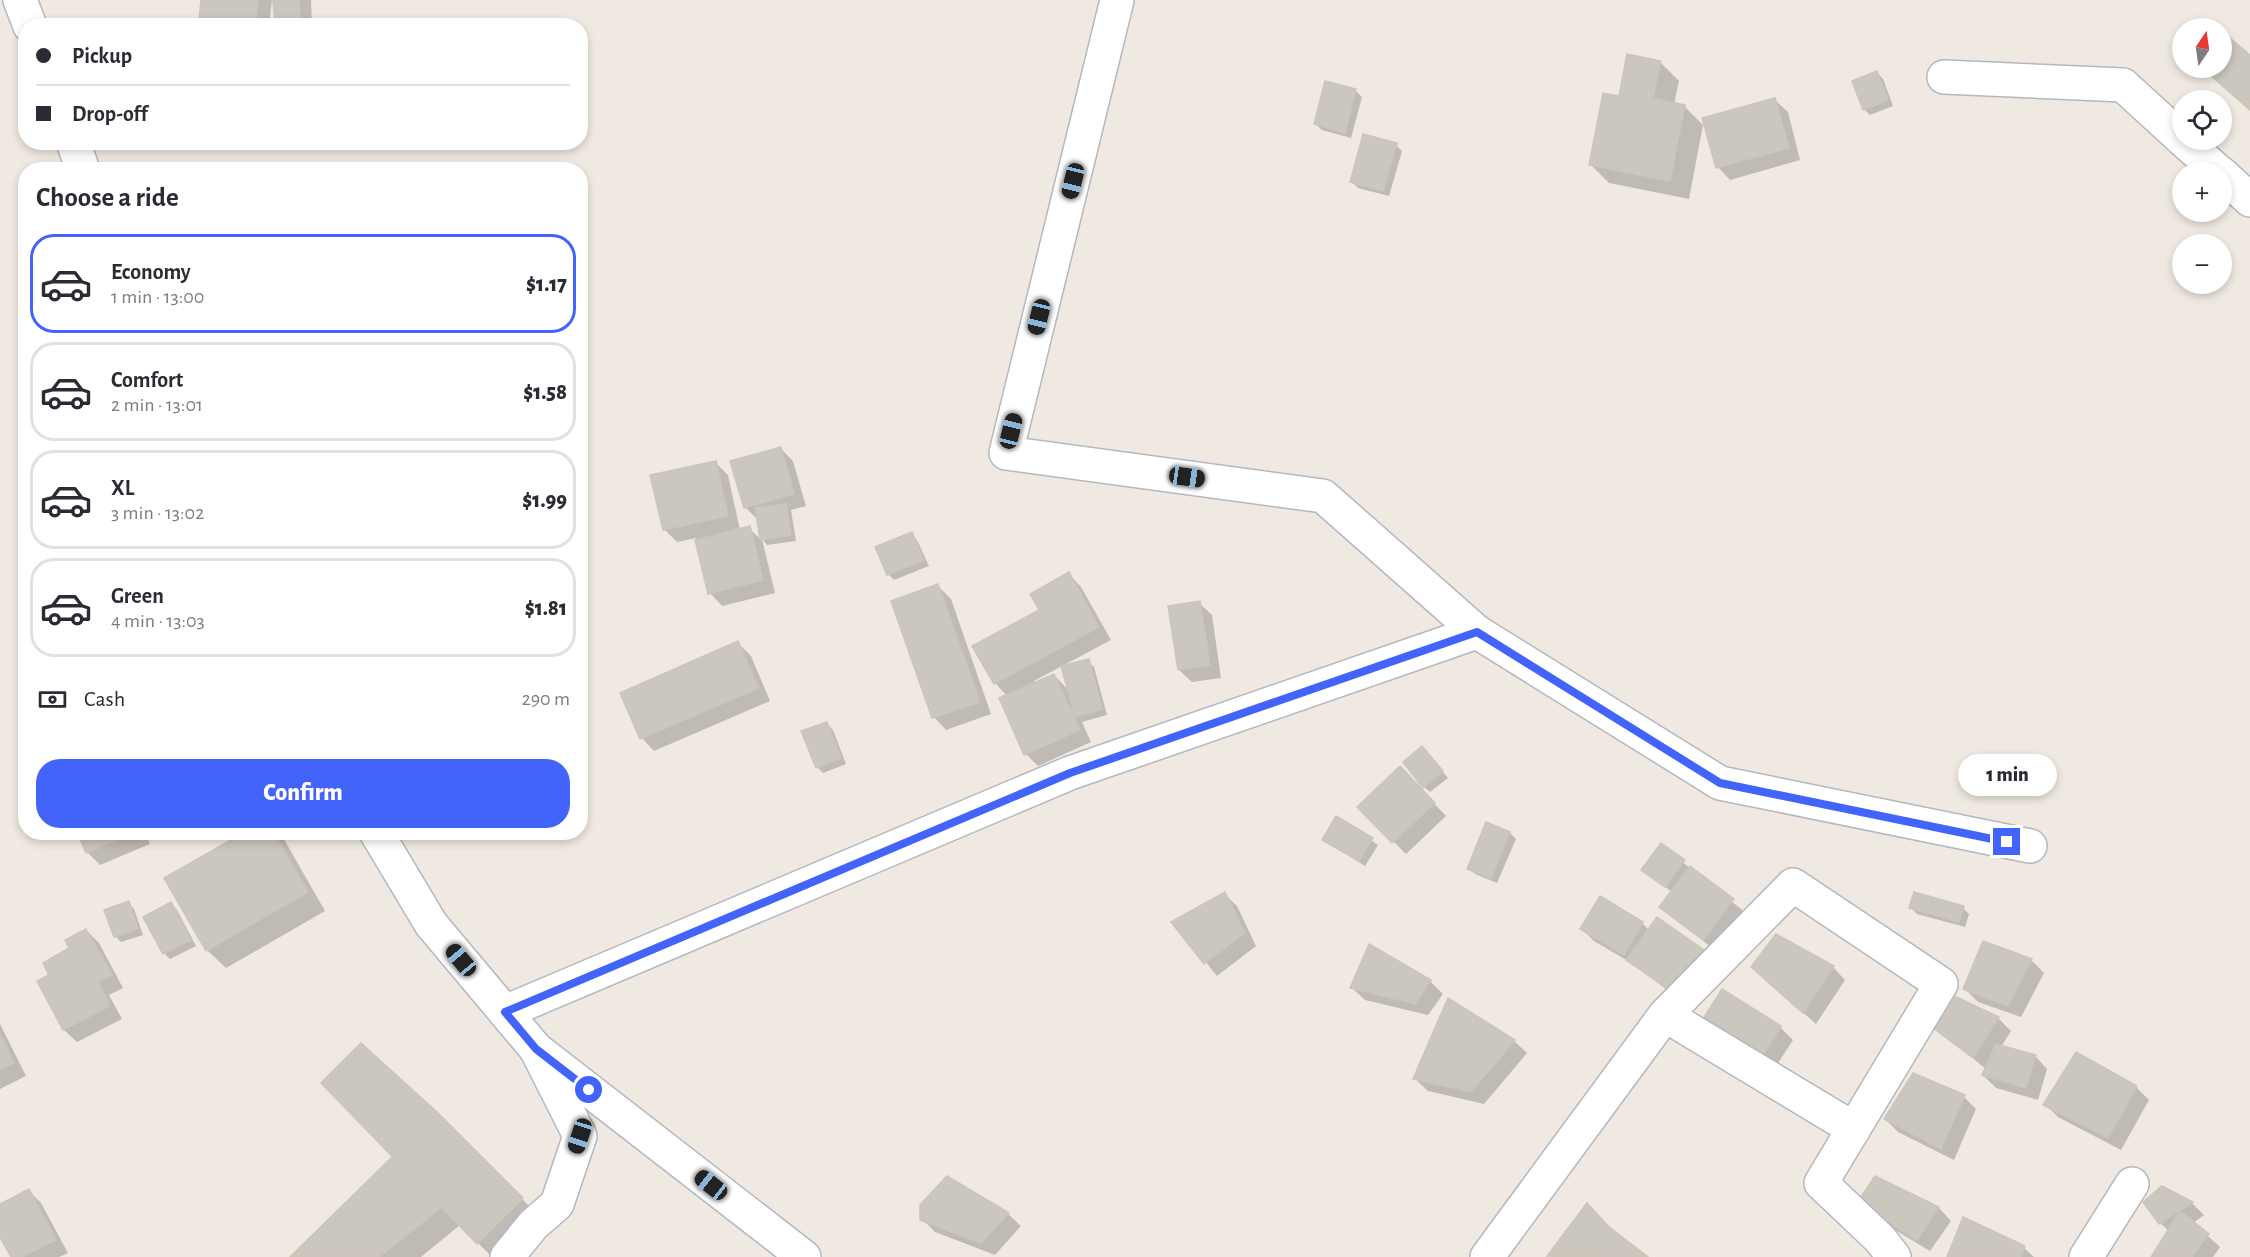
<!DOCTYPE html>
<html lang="en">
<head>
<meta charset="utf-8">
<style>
  :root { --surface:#fff; --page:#f2f2f3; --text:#2b2b33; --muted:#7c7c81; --line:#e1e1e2; --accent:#4264fb }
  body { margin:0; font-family:"Alegreya Sans",sans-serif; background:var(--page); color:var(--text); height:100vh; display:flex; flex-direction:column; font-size:22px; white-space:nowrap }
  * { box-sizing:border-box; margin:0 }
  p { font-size:20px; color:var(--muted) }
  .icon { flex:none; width:33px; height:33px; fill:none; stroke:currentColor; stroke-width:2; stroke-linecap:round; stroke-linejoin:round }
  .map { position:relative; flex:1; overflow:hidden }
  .drawer { position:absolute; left:18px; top:162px; width:570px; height:678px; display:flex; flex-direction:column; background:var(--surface); border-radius:24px; box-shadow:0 3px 9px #0003 }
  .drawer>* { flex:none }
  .banner { position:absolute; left:18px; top:18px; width:570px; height:132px; border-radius:24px; box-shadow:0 3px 9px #0003; display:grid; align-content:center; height:132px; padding:0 18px; background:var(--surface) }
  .needle { width:39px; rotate:13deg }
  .tools { position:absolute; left:2172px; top:18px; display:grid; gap:12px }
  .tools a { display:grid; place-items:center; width:60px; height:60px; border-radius:50%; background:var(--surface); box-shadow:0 3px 9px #0003; font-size:30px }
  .end { position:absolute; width:27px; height:27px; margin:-14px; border:8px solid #4264fb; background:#fff; box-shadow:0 0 0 3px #fff }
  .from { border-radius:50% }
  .bubble { position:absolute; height:42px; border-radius:21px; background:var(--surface); box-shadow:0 3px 9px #0003; font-size:20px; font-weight:800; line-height:42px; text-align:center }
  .car { position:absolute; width:18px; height:36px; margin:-18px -9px; border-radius:8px; box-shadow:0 0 4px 2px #0007; background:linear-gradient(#222 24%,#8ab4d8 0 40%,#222 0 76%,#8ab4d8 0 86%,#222 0) }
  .banner b { display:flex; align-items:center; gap:21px; height:57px; font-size:22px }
  .banner b+b { border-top:2px solid var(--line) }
  .banner i { width:15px; height:15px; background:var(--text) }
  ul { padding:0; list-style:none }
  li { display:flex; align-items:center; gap:18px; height:99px; margin:0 12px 9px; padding:0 6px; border:3px solid var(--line); border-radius:24px }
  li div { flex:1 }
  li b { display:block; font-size:22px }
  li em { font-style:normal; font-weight:800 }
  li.active { border-color:var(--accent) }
  li>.icon { width:54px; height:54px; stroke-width:1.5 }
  h2 { padding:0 18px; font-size:27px; line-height:72px }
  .pay { display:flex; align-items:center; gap:15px; height:66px; padding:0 18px; font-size:22px }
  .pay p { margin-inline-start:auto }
  .button { display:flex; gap:12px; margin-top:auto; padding:12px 18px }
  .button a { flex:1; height:69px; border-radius:24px; background:var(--accent); color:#fff; font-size:24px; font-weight:800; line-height:69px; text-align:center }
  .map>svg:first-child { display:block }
</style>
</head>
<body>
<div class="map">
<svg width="2250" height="1257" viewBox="0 0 2250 1257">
  <rect width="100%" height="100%" fill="#efe9e1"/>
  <!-- shadow -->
  <g fill="#0003">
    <path d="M202,0H272L269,26H207L201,20Z"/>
    <path d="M275,0H311L312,26H276Z"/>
    <path d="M2223,34L2250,57V109L2203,68H2222Z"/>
    <path d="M1660,62L1679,81L1674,104L1684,106L1703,125L1689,199L1609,183L1591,165L1620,98Z"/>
    <path d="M1877,73L1883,79L1893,106L1870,115L1864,109Z"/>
    <path d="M1326,83L1356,91L1362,97L1351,138L1322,130L1315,124Z"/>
    <path d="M1775,100L1788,112L1800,160L1730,180L1718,167Z"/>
    <path d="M1396,145L1402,151L1389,196L1358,188L1352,182Z"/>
    <path d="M781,449L793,461L806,506L791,510L796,541L767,545L762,539L775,593L722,606L710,593L696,538L677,542L664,529L715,462L728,475L740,530L749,528L761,540L758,520L745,507Z"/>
    <path d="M911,534L917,540L929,566L894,580L888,574Z"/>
    <path d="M1069,574L1081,587L1111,640L1034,681L1035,684L1054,675L1069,691L1088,661L1094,667L1107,715L1082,722L1091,742L1038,766L1026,754L1007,696L995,683L1041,610Z"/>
    <path d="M938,586L951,599L991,714L946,730L934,717L893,602Z"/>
    <path d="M1199,603L1212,615L1221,678L1192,682L1179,670L1170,608Z"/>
    <path d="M738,643L751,656L770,701L654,751L642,738Z"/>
    <path d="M827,724L833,730L846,764L823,773L817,767Z"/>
    <path d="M1428,754L1448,778L1430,792L1424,787Z"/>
    <path d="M1400,768L1446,816L1406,854L1359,807Z"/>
    <path d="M1337,818L1378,845L1365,866L1324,840Z"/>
    <path d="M1487,824L1510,833L1516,839L1497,883L1475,874L1469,868Z"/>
    <path d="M79,832H145L150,844L100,865L87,852Z"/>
    <path d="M248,832H277L285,841L325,911L226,968L207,950Z"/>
    <path d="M1661,845L1746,913L1717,952L1661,907L1672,892L1649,875Z"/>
    <path d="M1224,894L1237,906L1256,946L1217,976L1173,922Z"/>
    <path d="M128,903L134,909L143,935L121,942L115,936Z"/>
    <path d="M171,904L177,910L196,946L170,959L164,953Z"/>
    <path d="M1911,908H1963L1969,914L1965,927L1917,914Z"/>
    <path d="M1642,923L1649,930L1703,951L1716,964L1687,1005L1633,964L1594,941L1582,929Z"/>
    <path d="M86,930L99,943L123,988L109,995L122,1019L77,1042L64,1030L39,982L51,976Z"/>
    <path d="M1370,946L1430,981L1443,994L1428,1015L1365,1000L1352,988Z"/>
    <path d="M2031,960L2044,973L2021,1017L1978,1002L1965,989Z"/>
    <path d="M1833,967L1845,980L1816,1024L1765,979Z"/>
    <path d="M1722,991L1780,1027L1793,1040L1773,1071Z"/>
    <path d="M1950,996L1998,1018L2011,1031L2001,1047L2035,1056L2047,1069L2038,1100L1996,1088L1983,1075L1986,1069L1934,1027Z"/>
    <path d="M0,1024L26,1076L0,1089Z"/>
    <path d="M1514,1041L1527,1053L1484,1104L1428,1091L1415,1079Z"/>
    <path d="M2136,1087L2149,1100L2121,1150L2058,1117L2045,1104Z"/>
    <path d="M1964,1097L1976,1109L1954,1160L1898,1132L1885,1119Z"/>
    <path d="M436,1113L540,1217L492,1257L460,1225L421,1257H292Z"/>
    <path d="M947,1178L1008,1214L1021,1226L995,1255L935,1232L922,1219Z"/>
    <path d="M1876,1178L1939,1208L1951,1221L1930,1251L1872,1216Z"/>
    <path d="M2162,1187L2192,1203L2204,1215L2193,1223L2220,1247L2213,1257H2153L2169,1231L2160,1223Z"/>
    <path d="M29,1191L41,1203L68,1253L59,1257H12L0,1233V1206Z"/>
    <path d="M2024,1248L2034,1257H1949Z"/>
  </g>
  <!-- building -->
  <g fill="#cbc7bf" stroke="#cbc5ba" stroke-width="1.5">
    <path d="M201,0H258L256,25L199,20Z"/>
    <path d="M273,0H299L301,26H275Z"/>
    <path d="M2223,32L2250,55V110L2202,68H2222Z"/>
    <path d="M1627,54L1661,61L1653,98L1685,105L1670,181L1589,165L1603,93L1619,96Z"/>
    <path d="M1877,71L1888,100L1863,110L1852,81Z"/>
    <path d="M1325,81L1356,89L1345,133L1314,124Z"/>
    <path d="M1775,98L1789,148L1716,168L1702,118Z"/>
    <path d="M1363,134L1397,143L1383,191L1350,182Z"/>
    <path d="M290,166L291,170H252Z"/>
    <path d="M781,447L794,494L744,508L730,461Z"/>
    <path d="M716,461L728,516L663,530L650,475Z"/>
    <path d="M786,504L791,535L760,540L755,508Z"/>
    <path d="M750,526L763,580L708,594L695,540Z"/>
    <path d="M912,532L924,560L887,575L875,547Z"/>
    <path d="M1069,572L1099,627L994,684L972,646L1039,610L1030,594Z"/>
    <path d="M938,584L980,702L932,718L891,601Z"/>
    <path d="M1200,601L1210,665L1178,670L1168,606Z"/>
    <path d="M738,641L759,688L640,739L620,693Z"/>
    <path d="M1089,659L1102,709L1075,717L1061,666Z"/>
    <path d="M1054,674L1080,730L1024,755L999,698Z"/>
    <path d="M827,722L841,758L816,768L801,731Z"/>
    <path d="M1422,746L1443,771L1423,788L1403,762Z"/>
    <path d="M1400,766L1435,803L1392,843L1357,807Z"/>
    <path d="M1336,816L1373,838L1359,861L1322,840Z"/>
    <path d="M1486,822L1510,832L1491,878L1467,869Z"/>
    <path d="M77,832H136L86,853Z"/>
    <path d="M245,832H273L308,892L206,951L164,878Z"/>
    <path d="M1661,843L1685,860L1665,887L1641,870Z"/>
    <path d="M1690,866L1734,899L1703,940L1659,907Z"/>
    <path d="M1225,892L1245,933L1204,964L1171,922Z"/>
    <path d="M1914,892L1964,906L1959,922L1909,908Z"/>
    <path d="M1600,896L1643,922L1624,955L1580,929Z"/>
    <path d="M129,901L138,929L114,937L104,910Z"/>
    <path d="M171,902L191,940L163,954L143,917Z"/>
    <path d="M1657,917L1704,950L1674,993L1626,960Z"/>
    <path d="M86,929L112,975L98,982L110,1006L63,1030L37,981L49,975L43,963L69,948L65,940Z"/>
    <path d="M1776,934L1834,966L1803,1013L1751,967Z"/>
    <path d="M1983,941L2032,959L2008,1006L1963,989Z"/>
    <path d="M1369,944L1431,980L1415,1004L1350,988Z"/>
    <path d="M1722,989L1781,1026L1760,1060L1701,1022Z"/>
    <path d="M1950,994L1999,1017L1973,1058L1932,1027Z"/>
    <path d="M1448,998L1515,1040L1471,1092L1413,1079Z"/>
    <path d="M0,1034L14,1063L0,1070Z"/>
    <path d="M361,1043L437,1112L523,1198L477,1244L321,1083Z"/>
    <path d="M1996,1044L2036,1055L2026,1088L1982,1075Z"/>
    <path d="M2076,1052L2137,1086L2108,1138L2043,1105Z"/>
    <path d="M1913,1073L1965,1095L1941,1149L1884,1119Z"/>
    <path d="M392,1157L441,1208L379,1257H290Z"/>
    <path d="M947,1176L1009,1213L981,1243L920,1220V1205Z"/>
    <path d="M1875,1176L1939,1207L1917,1240L1857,1203Z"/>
    <path d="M2162,1186L2193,1202L2159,1224L2143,1202Z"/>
    <path d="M29,1189L56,1240L22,1257H11L0,1237V1204Z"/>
    <path d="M1587,1203L1608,1226L1583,1257L1547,1256Z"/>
    <path d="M2180,1211L2209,1234L2192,1257H2151Z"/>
    <path d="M1963,1217L2025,1246L2021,1257H1947Z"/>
    <path d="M1608,1226L1648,1257H1583Z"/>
  </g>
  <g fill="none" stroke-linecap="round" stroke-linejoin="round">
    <defs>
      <g id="street">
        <path d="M1117,0L1006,453L1323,496L1477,632"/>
        <path d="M1944,77L2123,85L2182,139"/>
        <path d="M2183,140L2219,172"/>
        <path d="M2222,174L2250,200"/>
        <path d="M505,1012L1070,773L1477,632L1720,783L2030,846"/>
        <path d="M1854,1129L1665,1015L1793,885L1941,984L1821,1183L1880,1239L1894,1257"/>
        <path d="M507,1257L533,1225L557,1204L580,1136L536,1049"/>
        <path d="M1487,1257L1665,1015"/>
        <path d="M2086,1257L2132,1184"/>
      </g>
      <g id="secondary">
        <path d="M20,0L30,26"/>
        <path d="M73,142L83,170"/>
        <path d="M376,832L431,924L536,1049L804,1257"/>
      </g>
    </defs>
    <!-- street casing -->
    <use href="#street" stroke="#b4b7c1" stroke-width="36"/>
    <!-- secondary casing -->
    <use href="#secondary" stroke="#b4b7c1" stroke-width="36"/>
    <!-- street -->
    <use href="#street" stroke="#fff" stroke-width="33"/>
    <!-- secondary -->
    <use href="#secondary" stroke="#fff" stroke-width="33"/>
  </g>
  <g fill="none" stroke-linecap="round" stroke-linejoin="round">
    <!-- route -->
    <path stroke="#4264fb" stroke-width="8" d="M589,1090L536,1049L505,1012L1070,773L1477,632L1720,783L2007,842"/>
  </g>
</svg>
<div class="tools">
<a><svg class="needle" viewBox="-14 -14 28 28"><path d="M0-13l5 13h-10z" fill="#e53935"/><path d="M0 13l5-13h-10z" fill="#7c7c81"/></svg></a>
<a><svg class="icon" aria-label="locate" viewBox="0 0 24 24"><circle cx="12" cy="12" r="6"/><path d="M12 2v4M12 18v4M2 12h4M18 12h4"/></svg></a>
<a>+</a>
<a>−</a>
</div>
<i class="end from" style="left:589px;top:1090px"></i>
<i class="end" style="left:2007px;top:842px"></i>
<div class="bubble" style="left:1958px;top:754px;width:99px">1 min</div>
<i class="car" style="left:1073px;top:181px;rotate:194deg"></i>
<i class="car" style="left:1039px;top:317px;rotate:194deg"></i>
<i class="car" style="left:1011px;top:431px;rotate:14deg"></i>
<i class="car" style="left:1187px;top:477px;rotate:98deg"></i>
<i class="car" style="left:461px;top:960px;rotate:320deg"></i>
<i class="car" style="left:580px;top:1136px;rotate:198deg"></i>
<i class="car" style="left:711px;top:1185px;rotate:308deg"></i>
<div class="banner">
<b><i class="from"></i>Pickup</b>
<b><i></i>Drop-off</b>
</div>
<section class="drawer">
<h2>Choose a ride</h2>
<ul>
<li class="active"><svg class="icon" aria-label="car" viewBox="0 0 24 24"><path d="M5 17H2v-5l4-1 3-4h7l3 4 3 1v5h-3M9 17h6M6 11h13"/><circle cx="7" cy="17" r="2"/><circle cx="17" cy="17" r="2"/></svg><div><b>Economy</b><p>1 min · 13:00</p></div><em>$1.17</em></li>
<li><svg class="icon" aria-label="car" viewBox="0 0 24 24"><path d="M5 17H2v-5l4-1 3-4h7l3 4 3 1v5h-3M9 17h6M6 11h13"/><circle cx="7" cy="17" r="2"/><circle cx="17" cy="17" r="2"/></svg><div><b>Comfort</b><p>2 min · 13:01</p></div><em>$1.58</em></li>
<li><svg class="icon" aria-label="car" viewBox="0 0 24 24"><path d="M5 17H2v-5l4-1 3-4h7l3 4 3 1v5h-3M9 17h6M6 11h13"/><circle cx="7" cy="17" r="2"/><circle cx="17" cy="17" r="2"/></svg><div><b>XL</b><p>3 min · 13:02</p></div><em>$1.99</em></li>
<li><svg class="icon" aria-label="car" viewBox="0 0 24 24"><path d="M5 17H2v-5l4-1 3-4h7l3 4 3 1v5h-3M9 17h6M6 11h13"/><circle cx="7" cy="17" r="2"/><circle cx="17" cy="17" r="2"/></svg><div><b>Green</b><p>4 min · 13:03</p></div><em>$1.81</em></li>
</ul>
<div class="pay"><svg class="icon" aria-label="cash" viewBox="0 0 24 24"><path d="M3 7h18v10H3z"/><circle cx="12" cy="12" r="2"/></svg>Cash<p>290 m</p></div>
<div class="button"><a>Confirm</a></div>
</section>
</div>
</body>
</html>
